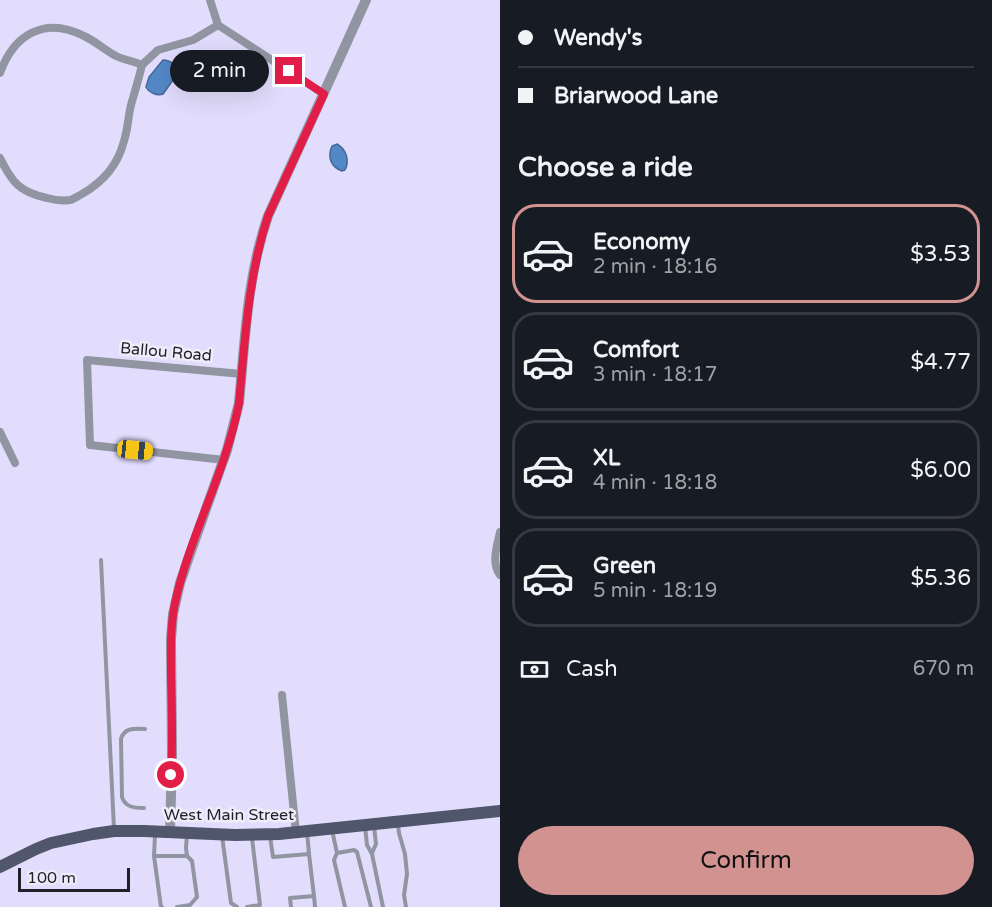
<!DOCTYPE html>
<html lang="en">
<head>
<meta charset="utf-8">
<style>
  :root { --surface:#171b24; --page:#242831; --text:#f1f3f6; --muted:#9ea1a6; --line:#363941; --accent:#d2928f }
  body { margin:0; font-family:"Varela Round",sans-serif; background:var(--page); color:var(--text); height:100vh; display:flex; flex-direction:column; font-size:22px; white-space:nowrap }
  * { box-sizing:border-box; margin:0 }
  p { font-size:20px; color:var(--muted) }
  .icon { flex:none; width:33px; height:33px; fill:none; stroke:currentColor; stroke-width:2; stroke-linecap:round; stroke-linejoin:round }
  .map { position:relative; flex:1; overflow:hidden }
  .details { display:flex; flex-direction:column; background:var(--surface); width:492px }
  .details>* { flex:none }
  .top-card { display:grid; align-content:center; height:132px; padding:0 18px; background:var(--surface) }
  .scale { position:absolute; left:18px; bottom:15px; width:112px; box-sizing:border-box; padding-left:6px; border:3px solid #211f2a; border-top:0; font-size:16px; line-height:21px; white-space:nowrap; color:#211f2a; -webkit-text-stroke:4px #efedfa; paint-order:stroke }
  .end { position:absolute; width:27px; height:27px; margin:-14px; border:8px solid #e11d48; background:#fff; box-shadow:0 0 0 3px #fff }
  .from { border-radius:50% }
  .bubble { position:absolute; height:42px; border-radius:21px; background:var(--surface); box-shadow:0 6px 24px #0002; font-size:20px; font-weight:600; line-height:42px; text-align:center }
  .car { position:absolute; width:18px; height:36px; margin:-18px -9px; border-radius:8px; box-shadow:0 0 4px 2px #0007; background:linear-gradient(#f5c518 24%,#345 0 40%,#f5c518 0 76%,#345 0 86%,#f5c518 0) }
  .top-card b { display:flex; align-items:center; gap:21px; height:57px; font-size:22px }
  .top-card b+b { border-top:2px solid var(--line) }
  .top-card i { width:15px; height:15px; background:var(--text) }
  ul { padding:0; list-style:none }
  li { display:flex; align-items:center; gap:18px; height:99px; margin:0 12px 9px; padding:0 6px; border:3px solid var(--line); border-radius:24px }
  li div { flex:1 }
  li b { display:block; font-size:22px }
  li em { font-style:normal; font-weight:600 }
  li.active { border-color:var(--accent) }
  li>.icon { width:54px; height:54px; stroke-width:1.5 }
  h2 { padding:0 18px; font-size:27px; line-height:72px }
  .pay { display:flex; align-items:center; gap:15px; height:66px; padding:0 18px; font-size:22px }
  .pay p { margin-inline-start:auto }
  .button { display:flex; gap:12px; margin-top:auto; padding:12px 18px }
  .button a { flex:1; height:69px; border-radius:36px; background:var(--accent); color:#111; font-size:24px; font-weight:600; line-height:69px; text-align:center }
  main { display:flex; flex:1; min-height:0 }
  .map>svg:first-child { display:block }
</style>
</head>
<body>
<main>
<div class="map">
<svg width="500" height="907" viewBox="0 0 500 907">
  <rect width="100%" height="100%" fill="#e2ddfd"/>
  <!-- water -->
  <g fill="#5388c7" stroke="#446898" stroke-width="1.5">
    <path d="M163,60C170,60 178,65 178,73L163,94C157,96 149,93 146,87L149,77Z"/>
    <path d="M337,144C346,149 350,160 345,170L342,171C331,167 327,157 332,146Z"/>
  </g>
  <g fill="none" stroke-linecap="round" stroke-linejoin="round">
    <!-- service -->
    <g stroke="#9195a2" stroke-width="4">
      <path d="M101,560L114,829"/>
      <path d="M144,808C134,808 125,807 122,797L121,739C124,728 134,728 145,729"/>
      <path d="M398,825L399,833L405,854L407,874L404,895L406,907"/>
      <path d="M365,826L367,845L372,854L383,907"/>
      <path d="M332,830L337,853L334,860L345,907"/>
      <path d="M155,835L154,856L161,907H162"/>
      <path d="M222,836L231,903L237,907"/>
      <path d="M270,836L273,857L309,854L307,832"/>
      <path d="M337,853L354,850L357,852L371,907"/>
      <path d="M372,853L376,844L374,826"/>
      <path d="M154,856H187"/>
      <path d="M314,896L315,907"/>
      <path d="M177,907L190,905L197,897L192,861L187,856L186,848L187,834"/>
      <path d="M247,907L260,905L252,838"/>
      <path d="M291,907L290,898L314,896L309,854"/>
    </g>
    <!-- minor -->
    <g stroke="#9195a2" stroke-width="8">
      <path d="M210,0L218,25L324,94"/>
      <path d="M142,65L158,50L193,40L218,25"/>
      <path d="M0,73C14,34 45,16 84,36C95,41 105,50 116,56C124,60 134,61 142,65C139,78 135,91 131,105C128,117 128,129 124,141C118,165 103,182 82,194C78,196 74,199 70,200C63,201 54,200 47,198C19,192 12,182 0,158"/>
      <path d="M0,432L15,463"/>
      <path d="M224,460L90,445L87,360L242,374"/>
      <path d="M500,532C497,546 491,563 500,575"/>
      <path d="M282,695L296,833"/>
    </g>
    <!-- tertiary -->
    <path stroke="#9195a2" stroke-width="10" d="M170,832L172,756L171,639L173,614L180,583L191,551L227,450L239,403C245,340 247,276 268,216L366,0"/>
    <!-- primary -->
    <path stroke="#50566c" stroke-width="12" d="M0,867L36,849L51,843L93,834L114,831H144L235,835L279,834L500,811"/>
  </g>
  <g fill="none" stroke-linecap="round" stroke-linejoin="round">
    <!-- route -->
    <path stroke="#e11d48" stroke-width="8" d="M171,775C173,742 172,708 171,675C171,651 170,627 175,603C190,534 226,472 239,403C245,340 248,277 268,216L324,94L289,71"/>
  </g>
  <g text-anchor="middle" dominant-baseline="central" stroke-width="5" stroke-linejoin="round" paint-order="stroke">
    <!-- street labels -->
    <g font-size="16" fill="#211f2a" stroke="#efedfa">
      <text transform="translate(166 352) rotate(5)">Ballou Road</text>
      <text x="229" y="815">West Main Street</text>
    </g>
  </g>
</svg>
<div class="scale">100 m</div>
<i class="end from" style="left:171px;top:775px"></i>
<i class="end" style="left:289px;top:71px"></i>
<div class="bubble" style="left:170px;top:50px;width:99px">2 min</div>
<i class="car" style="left:135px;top:450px;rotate:96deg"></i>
</div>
<section class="details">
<div class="top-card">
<b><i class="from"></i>Wendy's</b>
<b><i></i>Briarwood Lane</b>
</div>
<h2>Choose a ride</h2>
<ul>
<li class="active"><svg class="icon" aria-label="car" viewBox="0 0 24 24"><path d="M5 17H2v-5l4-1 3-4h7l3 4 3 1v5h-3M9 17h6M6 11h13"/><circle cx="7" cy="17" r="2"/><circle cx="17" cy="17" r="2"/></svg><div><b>Economy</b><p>2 min · 18:16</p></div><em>$3.53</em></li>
<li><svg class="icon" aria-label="car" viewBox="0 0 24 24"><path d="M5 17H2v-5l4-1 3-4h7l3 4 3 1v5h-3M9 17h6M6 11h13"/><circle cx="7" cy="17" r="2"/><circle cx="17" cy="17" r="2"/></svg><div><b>Comfort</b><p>3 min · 18:17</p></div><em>$4.77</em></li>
<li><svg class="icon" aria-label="car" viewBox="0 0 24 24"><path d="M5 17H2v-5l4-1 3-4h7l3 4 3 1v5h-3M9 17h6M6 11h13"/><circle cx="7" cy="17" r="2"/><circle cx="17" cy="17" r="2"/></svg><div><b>XL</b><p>4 min · 18:18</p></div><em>$6.00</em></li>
<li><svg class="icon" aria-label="car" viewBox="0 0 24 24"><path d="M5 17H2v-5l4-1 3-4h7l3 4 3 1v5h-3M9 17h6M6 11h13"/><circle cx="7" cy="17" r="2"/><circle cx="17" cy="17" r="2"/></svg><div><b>Green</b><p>5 min · 18:19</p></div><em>$5.36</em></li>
</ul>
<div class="pay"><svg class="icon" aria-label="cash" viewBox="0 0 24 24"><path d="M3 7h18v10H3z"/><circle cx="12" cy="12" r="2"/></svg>Cash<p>670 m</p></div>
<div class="button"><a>Confirm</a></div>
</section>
</main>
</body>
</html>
